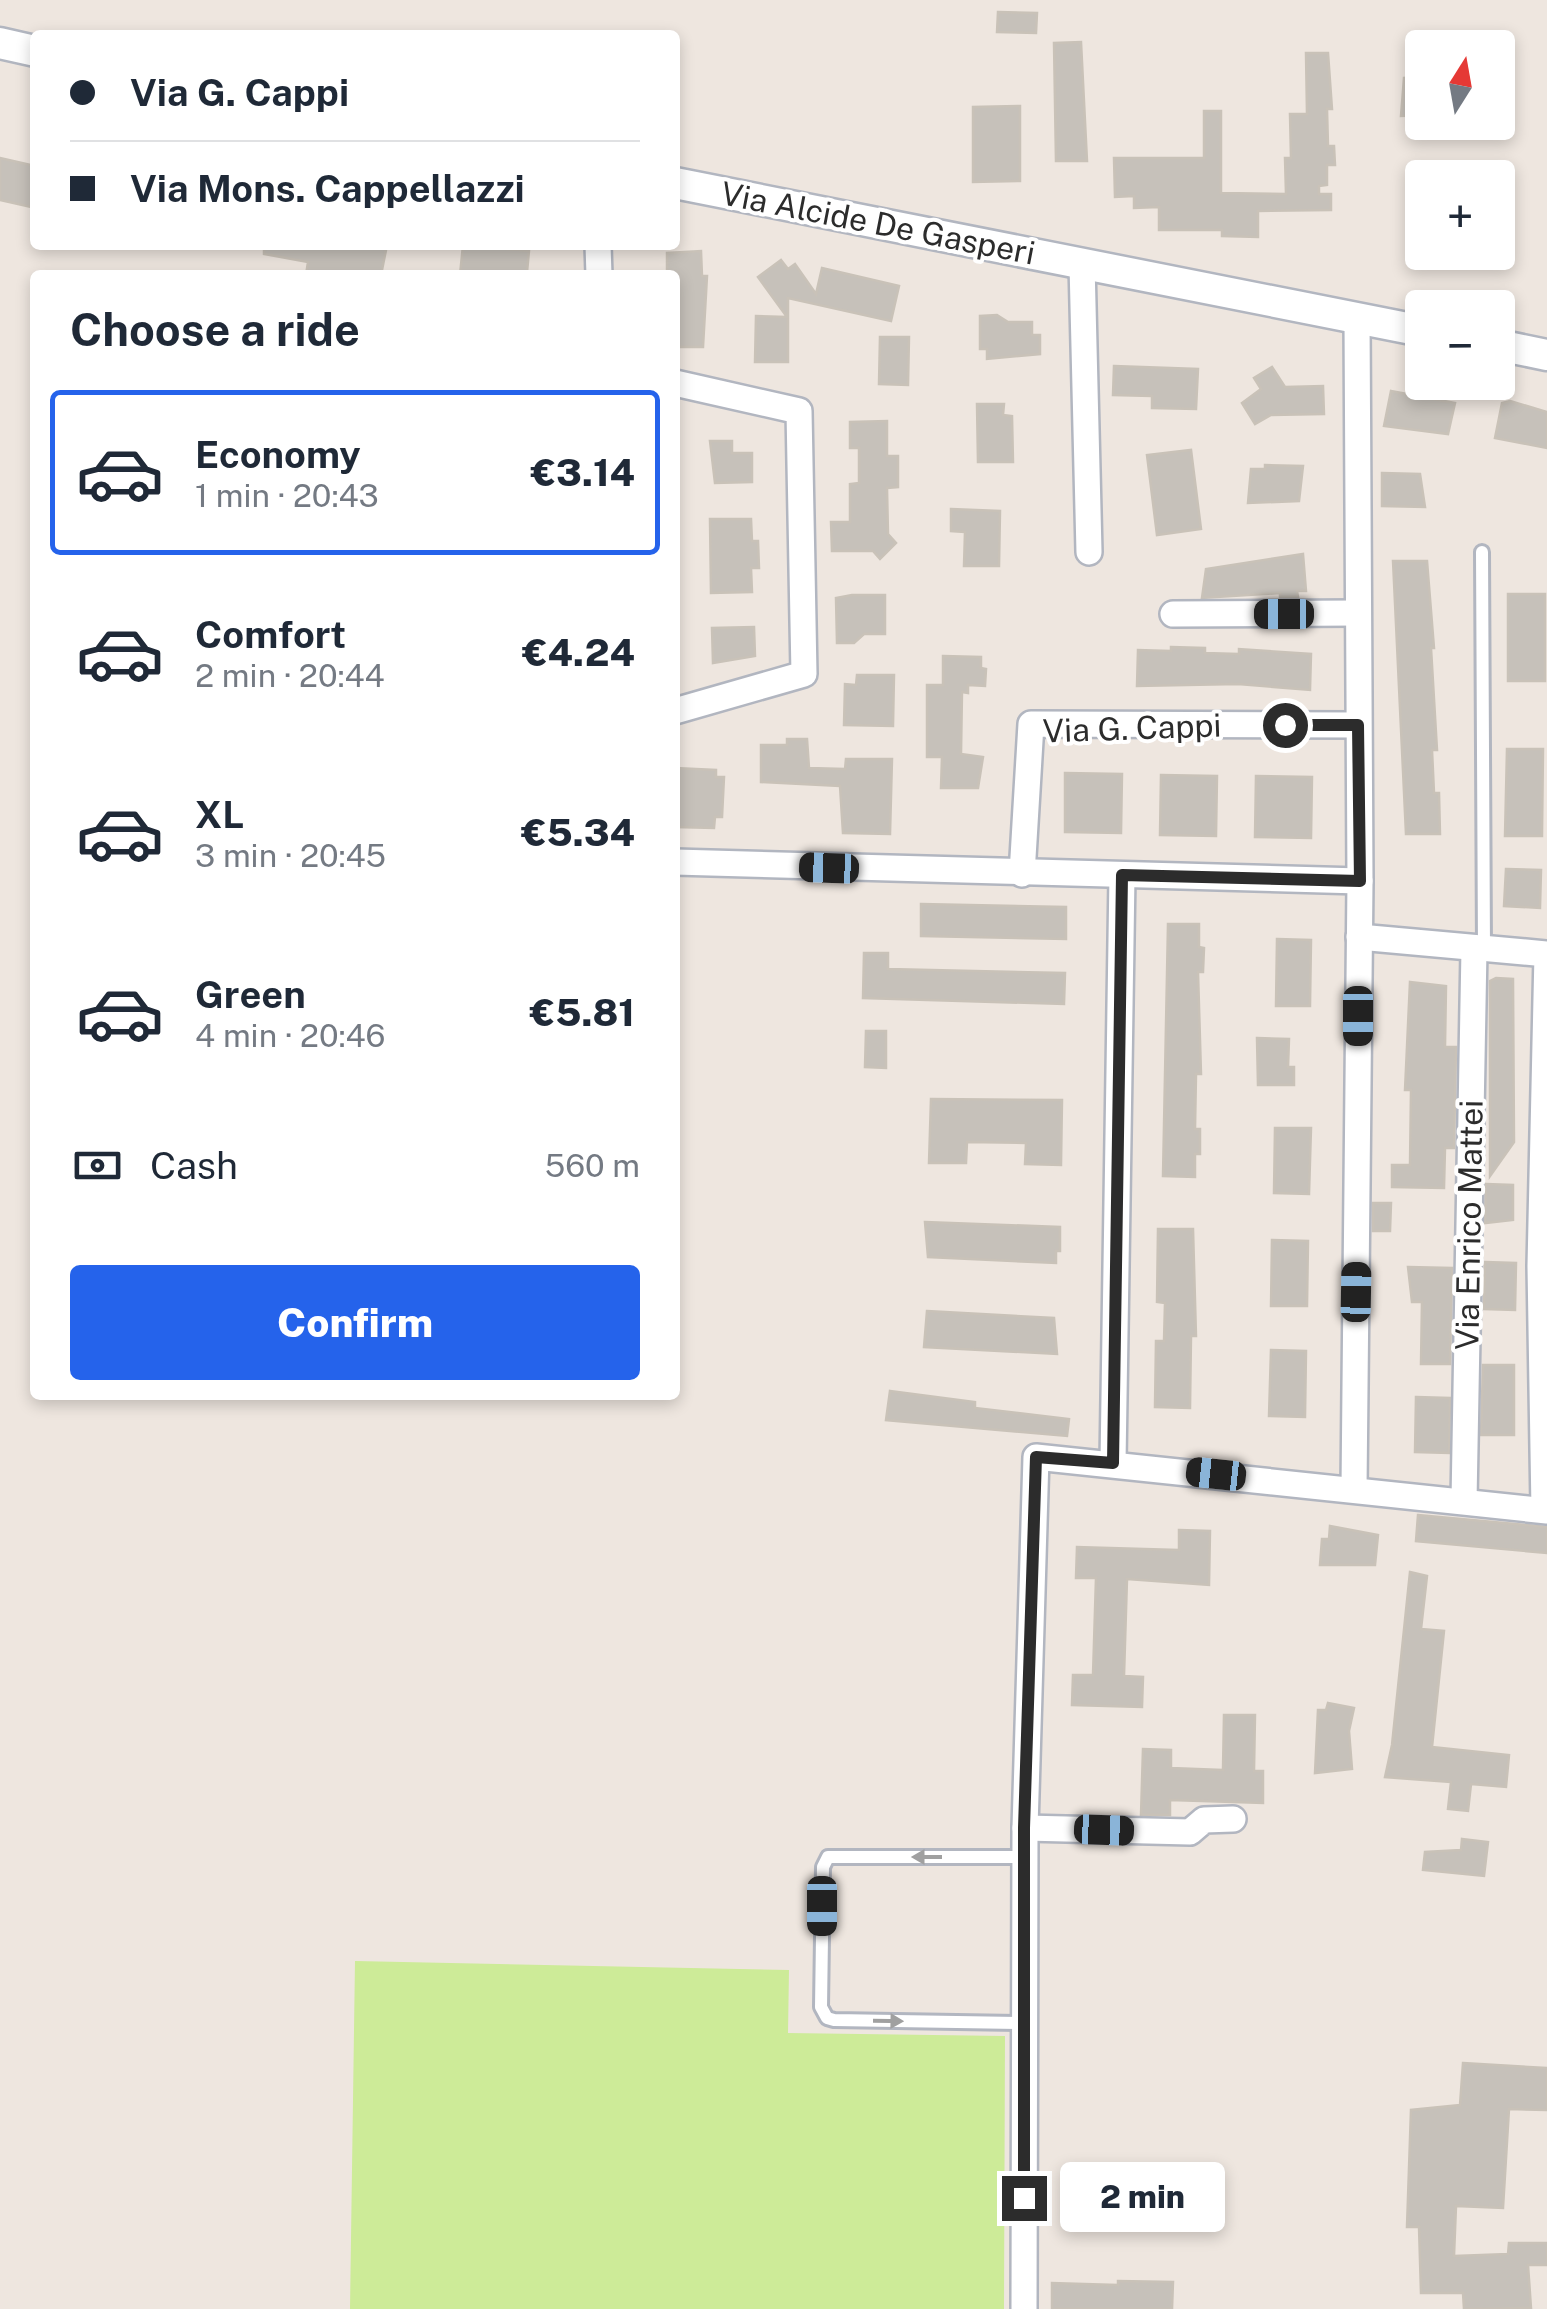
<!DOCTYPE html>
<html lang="en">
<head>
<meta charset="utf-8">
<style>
  :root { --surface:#fff; --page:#f6f6f7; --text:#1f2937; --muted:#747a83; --line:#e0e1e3; --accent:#2563eb }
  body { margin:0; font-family:"Public Sans",sans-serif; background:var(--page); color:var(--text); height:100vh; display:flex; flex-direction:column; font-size:38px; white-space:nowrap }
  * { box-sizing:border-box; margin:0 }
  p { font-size:32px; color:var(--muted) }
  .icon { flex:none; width:55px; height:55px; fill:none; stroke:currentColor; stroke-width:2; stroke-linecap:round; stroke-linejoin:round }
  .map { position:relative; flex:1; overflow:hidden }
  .panel { position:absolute; left:30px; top:270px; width:650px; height:1130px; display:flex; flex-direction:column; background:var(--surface); border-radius:10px; box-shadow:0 5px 15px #0003 }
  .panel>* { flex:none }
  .top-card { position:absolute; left:30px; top:30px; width:650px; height:220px; border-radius:10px; box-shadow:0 5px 15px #0003; display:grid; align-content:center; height:220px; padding:0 40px; background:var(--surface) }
  .needle { width:65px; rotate:11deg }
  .fabs { position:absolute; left:1405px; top:30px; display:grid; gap:20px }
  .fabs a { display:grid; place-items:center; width:110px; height:110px; border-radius:10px; background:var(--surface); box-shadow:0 5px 15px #0003; font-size:50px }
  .end { position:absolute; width:45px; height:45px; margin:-22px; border:12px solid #2c2c2c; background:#fff; box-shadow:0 0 0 5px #fff }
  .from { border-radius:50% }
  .bubble { position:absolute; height:70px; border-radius:10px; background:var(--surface); box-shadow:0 5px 15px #0003; font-size:32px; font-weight:800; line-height:70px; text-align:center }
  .car { position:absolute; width:30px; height:60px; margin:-30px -15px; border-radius:12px; box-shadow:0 0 8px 2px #0007; background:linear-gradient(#222 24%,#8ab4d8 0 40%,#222 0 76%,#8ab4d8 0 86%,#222 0) }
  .top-card b { display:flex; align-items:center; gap:35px; height:95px; font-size:38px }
  .top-card b+b { border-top:2px solid var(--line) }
  .top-card i { width:25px; height:25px; background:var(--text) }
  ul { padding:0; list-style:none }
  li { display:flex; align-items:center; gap:30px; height:165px; margin:0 20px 15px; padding:0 20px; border:5px solid transparent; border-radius:10px }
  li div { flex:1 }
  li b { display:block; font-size:38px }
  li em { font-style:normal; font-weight:800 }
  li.selected { border-color:var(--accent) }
  li>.icon { width:90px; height:90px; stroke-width:1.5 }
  h2 { padding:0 40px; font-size:45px; line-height:120px }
  .pay { display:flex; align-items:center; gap:25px; height:110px; padding:0 40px; font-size:38px }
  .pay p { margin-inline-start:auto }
  .primary-button { display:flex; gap:20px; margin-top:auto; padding:20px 40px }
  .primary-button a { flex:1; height:115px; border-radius:10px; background:var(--accent); color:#fff; font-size:40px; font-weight:800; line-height:115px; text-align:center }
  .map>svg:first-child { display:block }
</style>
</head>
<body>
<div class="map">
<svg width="1547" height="2309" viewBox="0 0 1547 2309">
  <rect width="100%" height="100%" fill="#eee6df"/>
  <!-- pitch -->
  <path fill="#cdeb98" d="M355,1961L789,1970L788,2033L1005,2036L1004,2309H350Z"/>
  <!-- building -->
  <g fill="#c6c1ba" stroke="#c9c2b8" stroke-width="2.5">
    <path d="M998,12L1037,13L1036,33L997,32Z"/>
    <path d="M1081,42L1087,161H1056L1054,43Z"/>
    <path d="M1306,53H1328L1332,109H1327L1328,146H1334L1335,165H1327V185L1319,186V194H1331V210L1258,211V237L1222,236V230H1159V207L1134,208V196L1115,197L1114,158H1204V111H1221V193L1286,194L1285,158H1291L1290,114H1307Z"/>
    <path d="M1422,77V115L1401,116L1404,78Z"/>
    <path d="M1020,106V181L973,182V107Z"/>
    <path d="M0,158L35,166L31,207L0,200Z"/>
    <path d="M264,245H387L381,275H306L308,262L264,254Z"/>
    <path d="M463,245L529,251L527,272L460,275Z"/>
    <path d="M701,251L702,276H707L703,347H675V275H667V253Z"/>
    <path d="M781,260L788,269L795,264L816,294L822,268L899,286L891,321L788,298V362H755L756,316L787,317L758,277Z"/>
    <path d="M997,315L1008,322H1032V335H1040V354L987,359V349H980V316Z"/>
    <path d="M880,337H909L908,385L879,384Z"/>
    <path d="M1114,366L1198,369L1196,409L1152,408V396L1113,395Z"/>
    <path d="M1272,367L1285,387L1323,386L1324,414L1271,415L1255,424L1242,403L1261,389L1254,378Z"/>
    <path d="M1391,391L1455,403L1448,434L1384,426Z"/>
    <path d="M1510,401L1547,412V448L1495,438L1502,403Z"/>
    <path d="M977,404H1004L1003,415L1012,416L1013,462H978Z"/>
    <path d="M887,421V456H898V487L887,488L888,534L896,543L880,559L873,551H832L831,522H850V484L859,483V448H850V422Z"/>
    <path d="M710,441H732V453H752V482L715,483Z"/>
    <path d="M1191,450L1201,529L1157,535L1147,455Z"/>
    <path d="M1265,465L1303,466L1299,501L1248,503L1251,469H1265Z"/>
    <path d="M1382,473L1420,474L1425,507L1382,506Z"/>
    <path d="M951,509L1000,511L999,566H964L965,532L951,531Z"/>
    <path d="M710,519H751L752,541H758L759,568H751L752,592L711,593Z"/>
    <path d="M1303,554L1306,591H1297L1298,597H1280V593L1202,598L1206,569Z"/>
    <path d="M1393,561H1427L1434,648H1431L1437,750H1432L1434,793H1439L1440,834H1406Z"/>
    <rect x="1508" y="594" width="37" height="87"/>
    <path d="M852,595H885V634H864L854,643H837L836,598Z"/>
    <path d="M754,627L755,656L713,663L712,628Z"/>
    <path d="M1171,647L1205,648V653L1239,654V649L1311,654L1310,690L1238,684L1137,686L1138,650L1171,651Z"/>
    <path d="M943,656L981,657V668L986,669L985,686L968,685V693L962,692L961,754L983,757L978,788H941L942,757H927V685H943Z"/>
    <path d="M857,675H894L893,726L844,725L845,684L856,685Z"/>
    <path d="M787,739H807L809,768L845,769L846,759H892L890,834L843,833L840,786L761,782V745H787Z"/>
    <path d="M1507,749H1543L1542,836H1505Z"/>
    <path d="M675,768L716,770V777H724L722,817H715L714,828L675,827Z"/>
    <path d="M1065,773L1122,774L1121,833L1065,832Z"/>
    <path d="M1161,775L1217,776L1216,836L1160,835Z"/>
    <path d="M1256,776L1312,777L1311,838L1255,837Z"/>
    <path d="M1506,869L1541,870L1540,908L1504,906Z"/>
    <path d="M921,904L1066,907V939L921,936Z"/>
    <path d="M1168,924H1199V947L1204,948L1203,972H1198L1201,1074H1196L1195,1129H1200V1154H1195V1177L1163,1176Z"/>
    <path d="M1277,939L1311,940L1310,1006H1276Z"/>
    <path d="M864,953H888V969L1065,973L1064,1004L863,998Z"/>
    <path d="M1496,978L1513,979L1514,1142L1490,1176V981Z"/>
    <path d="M1410,982L1446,986L1445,1047H1456L1454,1148H1445L1444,1188L1392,1187V1165H1410L1411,1090H1405Z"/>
    <path d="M866,1031H886V1068L865,1067Z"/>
    <path d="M1257,1038L1289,1039L1288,1067H1294V1085H1258Z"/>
    <path d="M931,1099L1062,1100L1061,1165L1025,1164L1026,1143L967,1142L966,1163H929Z"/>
    <path d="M1275,1128H1311L1309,1194L1274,1193Z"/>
    <path d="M1486,1184L1513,1185V1220L1485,1223Z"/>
    <path d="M1373,1203H1391L1390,1231H1373Z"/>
    <path d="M925,1222L1060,1227V1251H1056V1263L928,1257Z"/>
    <path d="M1158,1229H1193L1196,1336H1191L1190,1408L1155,1407L1156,1341H1164L1165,1303L1157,1302Z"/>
    <path d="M1272,1240L1308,1241L1307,1306H1271Z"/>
    <path d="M1485,1262L1516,1263L1515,1310L1484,1309Z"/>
    <path d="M1408,1267L1452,1268L1450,1364H1421L1422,1302H1412Z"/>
    <path d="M927,1311L1054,1318L1057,1354L924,1347Z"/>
    <path d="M1271,1350L1306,1351L1305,1417L1269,1416Z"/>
    <path d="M1483,1365H1514V1435H1481Z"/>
    <path d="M890,1391L975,1402V1408L1069,1419L1067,1436L886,1420Z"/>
    <path d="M1416,1397L1450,1398L1449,1453L1415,1452Z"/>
    <path d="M1418,1515L1547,1527V1553L1416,1541Z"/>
    <path d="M1330,1526L1378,1535L1375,1565H1320L1322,1539H1329Z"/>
    <path d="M1179,1530L1210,1531L1209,1585L1127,1579L1124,1676L1143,1677L1142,1707L1072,1705L1073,1675H1093L1096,1578H1076L1077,1547L1179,1550Z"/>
    <path d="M1410,1572L1427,1576L1421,1629L1444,1631L1432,1747L1509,1755L1506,1787L1471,1784L1468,1811L1448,1809L1451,1782L1385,1777L1392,1745Z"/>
    <path d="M1328,1703L1354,1708L1349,1731L1352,1769L1315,1773L1318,1710H1326Z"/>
    <path d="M1224,1715H1255L1254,1771H1263V1803L1170,1800V1815H1141L1143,1749L1171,1750V1768L1223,1770Z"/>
    <path d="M1462,1839L1488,1842L1484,1876L1423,1870L1425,1852L1461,1850Z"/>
    <path d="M1463,2063L1547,2068V2110L1509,2109L1503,2208L1456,2206L1454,2256L1508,2254L1509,2243H1547V2265H1528L1531,2308L1464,2309L1463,2293H1421L1419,2227H1407L1411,2110L1460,2105Z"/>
    <path d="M1118,2281L1173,2282L1172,2309H1052V2283L1118,2285Z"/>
  </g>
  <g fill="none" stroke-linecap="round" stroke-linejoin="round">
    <defs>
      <g id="service">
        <path d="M1482,552L1484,949"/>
        <path d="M1023,2023L834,2020L827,2018L821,2007L823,1867L828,1857H1024"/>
      </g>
      <g id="minor">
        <path d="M598,245L599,275"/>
        <path d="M1082,264L1089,552"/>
        <path d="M675,383L799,411L804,674L675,711"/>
        <path d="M1173,614L1357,613"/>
        <path d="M675,862L1360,881"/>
        <path d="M1022,874L1031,724L1358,725"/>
        <path d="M1359,937L1547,954L1540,1266L1544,1510"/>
        <path d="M1113,1463L1122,875"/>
        <path d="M1354,1489L1360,881L1357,318"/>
        <path d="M1464,1501L1474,949"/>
        <path d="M1025,1828L1190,1832L1204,1820L1233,1819"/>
        <path d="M1024,2309L1025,1828L1036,1457L1547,1511"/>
      </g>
      <g id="tertiary">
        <path d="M0,43L35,51"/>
        <path d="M675,183L1422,331"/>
        <path d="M1498,345L1547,355"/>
      </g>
    </defs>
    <!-- service casing -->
    <use href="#service" stroke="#b2b6c0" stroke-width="18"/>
    <!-- minor casing -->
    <use href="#minor" stroke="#b2b6c0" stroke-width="30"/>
    <!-- tertiary casing -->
    <use href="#tertiary" stroke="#b2b6c0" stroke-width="35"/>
    <!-- service -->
    <use href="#service" stroke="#fff" stroke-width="12"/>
    <!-- minor -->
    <use href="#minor" stroke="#fff" stroke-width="25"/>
    <!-- tertiary -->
    <use href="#tertiary" stroke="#fff" stroke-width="30"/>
  </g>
  <!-- one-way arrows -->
  <defs><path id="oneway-solid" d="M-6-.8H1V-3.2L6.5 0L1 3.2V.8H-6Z" transform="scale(2.5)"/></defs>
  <g fill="#a0a0a0">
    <use href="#oneway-solid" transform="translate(927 1857) rotate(-180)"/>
    <use href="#oneway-solid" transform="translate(888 2021) rotate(1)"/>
  </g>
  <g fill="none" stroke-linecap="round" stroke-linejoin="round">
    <!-- route -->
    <path stroke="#2c2c2c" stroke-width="12" d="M1024,2198V1828L1036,1457L1113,1463L1122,875L1360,881L1358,725H1285"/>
  </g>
  <g text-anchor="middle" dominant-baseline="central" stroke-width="8" stroke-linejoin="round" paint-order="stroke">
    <!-- street labels -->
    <g font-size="32" fill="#2c2c2c" stroke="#fff">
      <text transform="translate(878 223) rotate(11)">Via Alcide De Gasperi</text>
      <text transform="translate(1132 728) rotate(-2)">Via G. Cappi</text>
      <text transform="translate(1469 1225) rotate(-89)">Via Enrico Mattei</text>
    </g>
  </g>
</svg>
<div class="fabs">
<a><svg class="needle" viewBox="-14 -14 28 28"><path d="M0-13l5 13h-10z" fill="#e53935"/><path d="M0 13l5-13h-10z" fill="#747a83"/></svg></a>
<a>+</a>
<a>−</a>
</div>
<i class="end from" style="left:1285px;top:725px"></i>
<i class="end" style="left:1024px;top:2198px"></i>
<div class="bubble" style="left:1060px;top:2162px;width:165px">2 min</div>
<i class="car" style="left:1284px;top:614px;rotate:270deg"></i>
<i class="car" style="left:829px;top:868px;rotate:272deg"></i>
<i class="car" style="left:1358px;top:1016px;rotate:180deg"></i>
<i class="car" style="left:1356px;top:1292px;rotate:1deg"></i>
<i class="car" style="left:1216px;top:1474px;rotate:276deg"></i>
<i class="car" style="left:1104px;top:1830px;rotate:92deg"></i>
<i class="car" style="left:822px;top:1906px;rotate:180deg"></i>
<div class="top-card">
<b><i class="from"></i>Via G. Cappi</b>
<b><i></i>Via Mons. Cappellazzi</b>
</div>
<section class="panel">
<h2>Choose a ride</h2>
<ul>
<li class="selected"><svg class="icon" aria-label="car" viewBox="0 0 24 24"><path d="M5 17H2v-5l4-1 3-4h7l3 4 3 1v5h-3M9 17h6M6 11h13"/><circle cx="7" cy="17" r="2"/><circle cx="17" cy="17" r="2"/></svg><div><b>Economy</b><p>1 min · 20:43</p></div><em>€3.14</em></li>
<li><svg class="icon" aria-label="car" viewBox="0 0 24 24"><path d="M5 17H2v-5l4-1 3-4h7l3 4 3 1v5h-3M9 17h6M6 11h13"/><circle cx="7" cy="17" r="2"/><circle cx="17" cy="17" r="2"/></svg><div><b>Comfort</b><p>2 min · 20:44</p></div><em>€4.24</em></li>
<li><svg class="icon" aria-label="car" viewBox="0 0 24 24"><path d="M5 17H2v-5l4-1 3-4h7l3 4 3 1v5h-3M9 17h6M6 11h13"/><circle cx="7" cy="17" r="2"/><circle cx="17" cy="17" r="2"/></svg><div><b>XL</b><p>3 min · 20:45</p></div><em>€5.34</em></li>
<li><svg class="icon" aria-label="car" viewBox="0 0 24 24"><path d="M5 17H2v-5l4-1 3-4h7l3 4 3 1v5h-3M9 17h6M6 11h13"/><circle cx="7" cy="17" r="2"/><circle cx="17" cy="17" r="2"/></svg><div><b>Green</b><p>4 min · 20:46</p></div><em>€5.81</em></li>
</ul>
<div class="pay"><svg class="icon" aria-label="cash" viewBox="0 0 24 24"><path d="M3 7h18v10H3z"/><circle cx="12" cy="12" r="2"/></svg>Cash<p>560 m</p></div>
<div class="primary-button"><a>Confirm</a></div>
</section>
</div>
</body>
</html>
